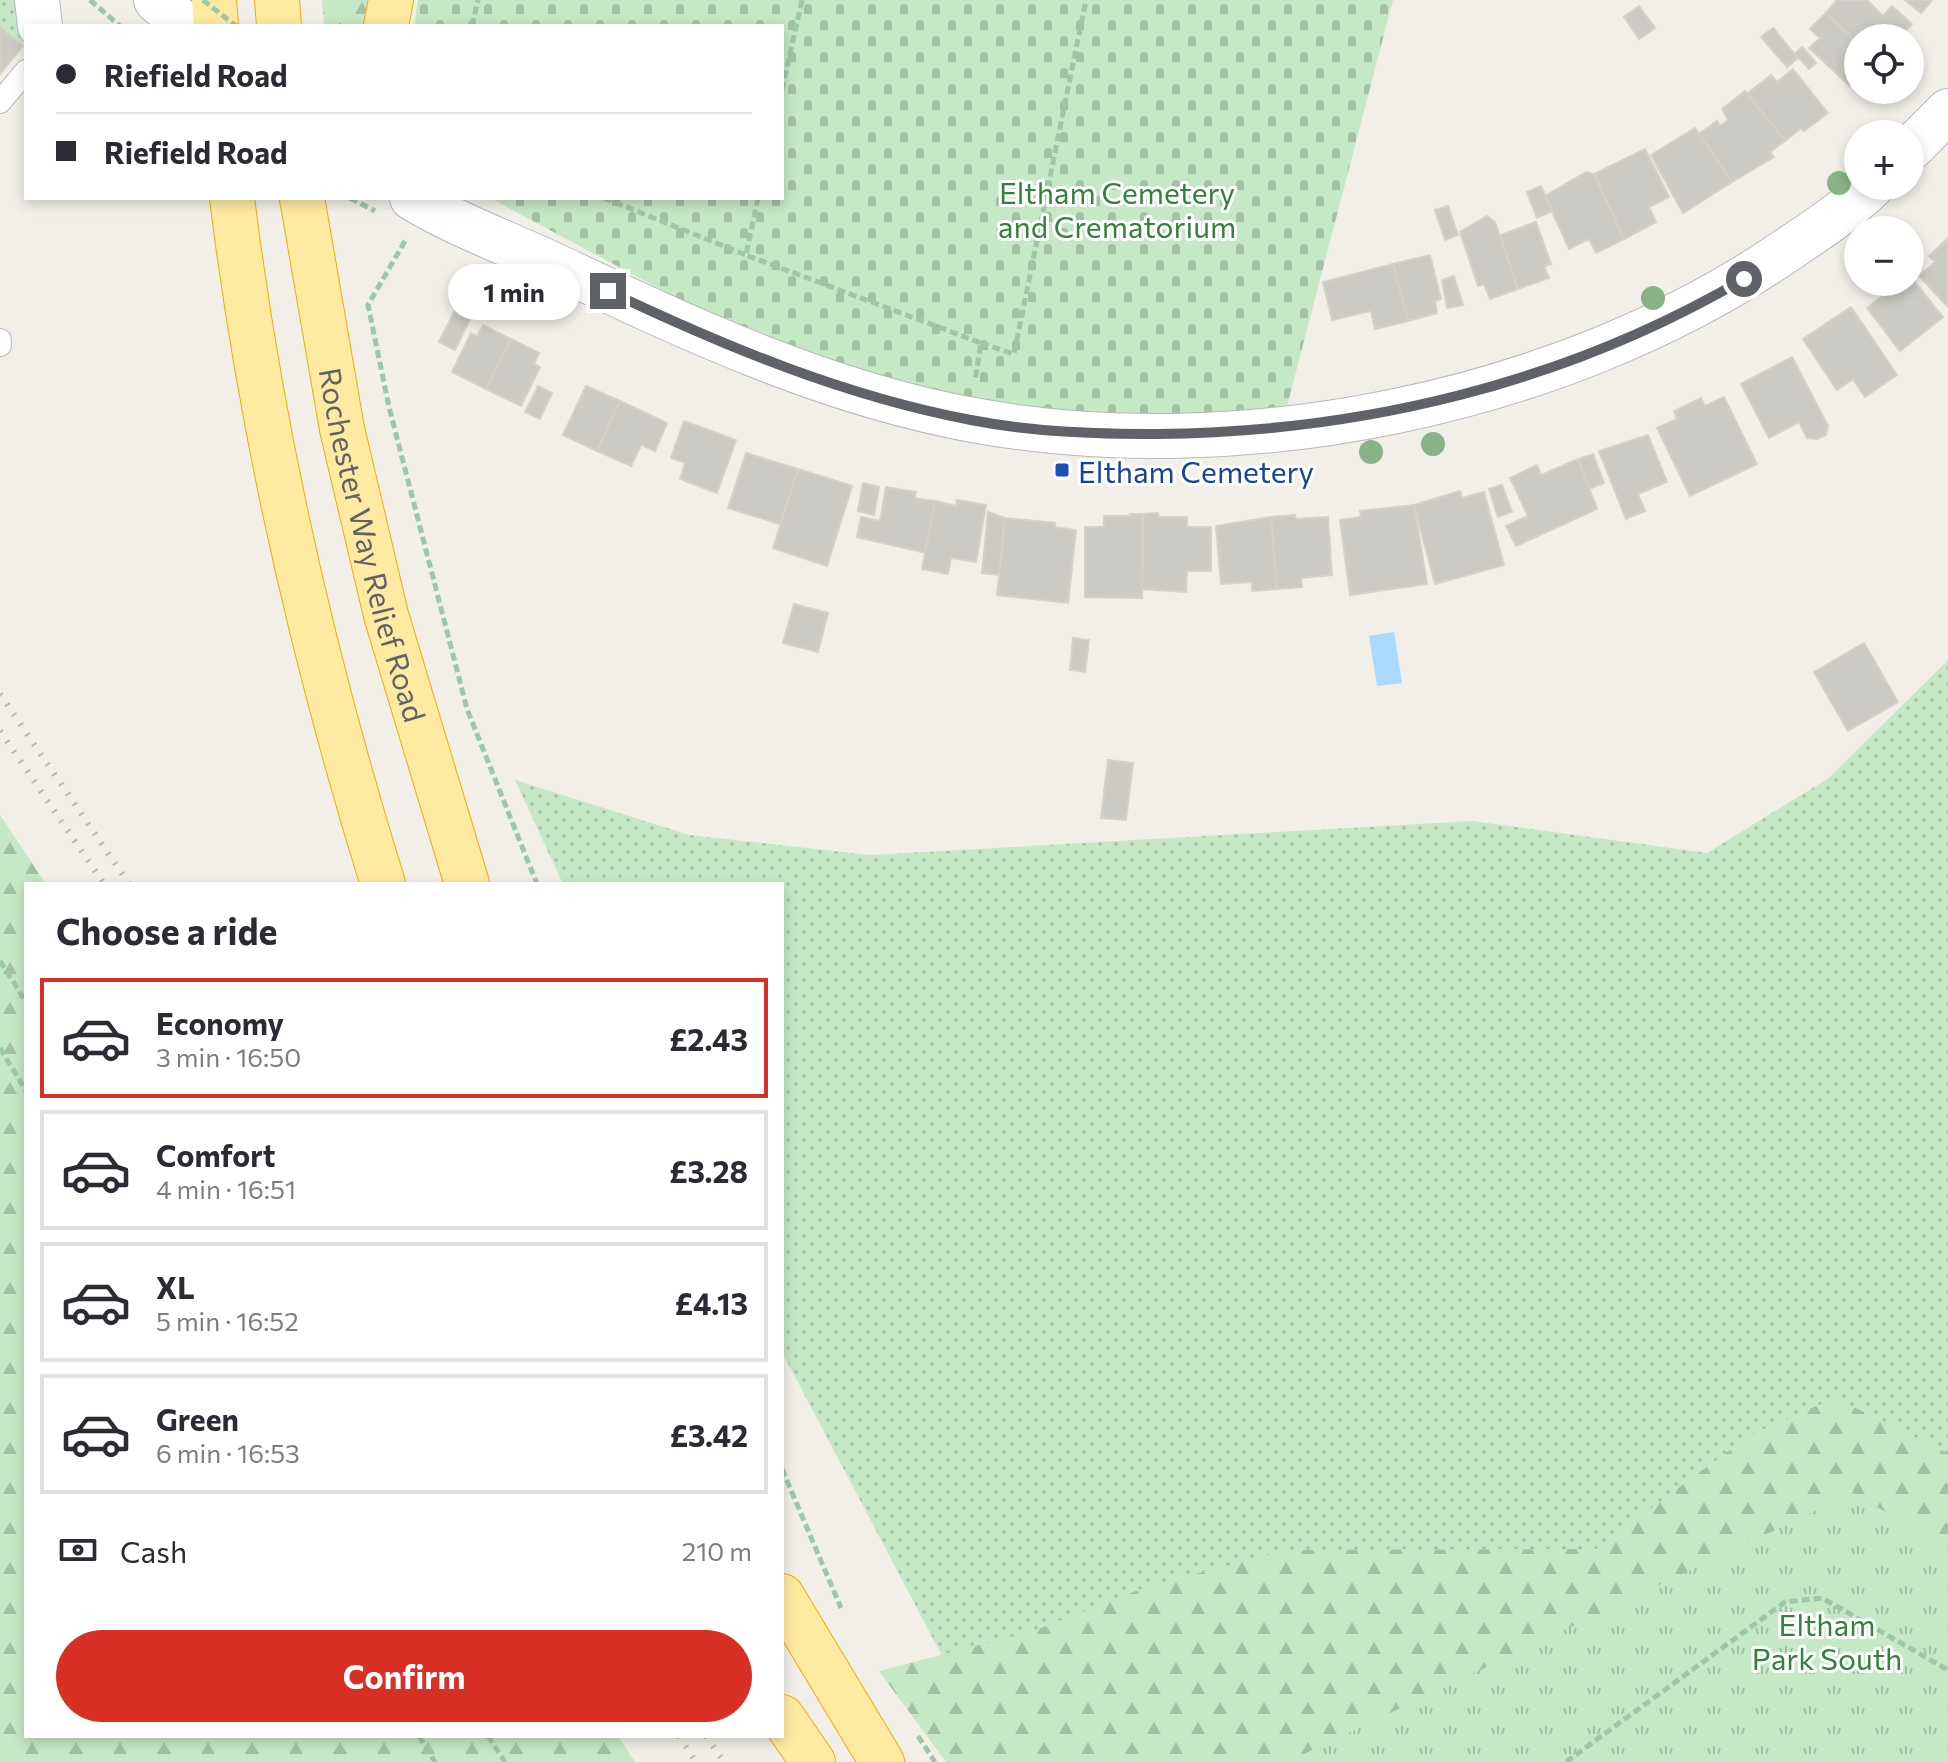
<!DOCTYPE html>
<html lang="en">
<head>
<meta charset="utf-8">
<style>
  :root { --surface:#fff; --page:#f7f7f7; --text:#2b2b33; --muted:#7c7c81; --line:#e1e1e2; --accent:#d93025 }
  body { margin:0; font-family:Commissioner,sans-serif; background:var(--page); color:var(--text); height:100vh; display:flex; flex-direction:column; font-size:30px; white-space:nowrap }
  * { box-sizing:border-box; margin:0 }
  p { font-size:26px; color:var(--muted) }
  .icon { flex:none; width:44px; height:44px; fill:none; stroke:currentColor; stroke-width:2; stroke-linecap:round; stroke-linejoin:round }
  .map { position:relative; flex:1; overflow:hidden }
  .sheet { position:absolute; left:24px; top:882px; width:760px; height:856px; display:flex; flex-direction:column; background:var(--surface); border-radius:0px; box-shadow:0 4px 12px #0003 }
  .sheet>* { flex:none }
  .top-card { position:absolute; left:24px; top:24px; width:760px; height:176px; border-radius:0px; box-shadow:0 4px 12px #0003; display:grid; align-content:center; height:176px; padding:0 32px; background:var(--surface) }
  .fabs { position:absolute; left:1844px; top:24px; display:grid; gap:16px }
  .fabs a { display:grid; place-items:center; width:80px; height:80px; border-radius:50%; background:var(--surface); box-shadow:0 4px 12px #0003; font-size:40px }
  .end { position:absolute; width:36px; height:36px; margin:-18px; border:10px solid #5f6368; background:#fff; box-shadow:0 0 0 4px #fff }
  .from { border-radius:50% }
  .bubble { position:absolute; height:56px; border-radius:28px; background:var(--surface); box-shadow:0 4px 12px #0003; font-size:26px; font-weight:700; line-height:56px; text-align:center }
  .top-card b { display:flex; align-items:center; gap:28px; height:76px; font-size:30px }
  .top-card b+b { border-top:2px solid var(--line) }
  .top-card i { width:20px; height:20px; background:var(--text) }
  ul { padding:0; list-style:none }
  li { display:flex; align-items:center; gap:24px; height:120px; margin:0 16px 12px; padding:0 16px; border:4px solid var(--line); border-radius:0px }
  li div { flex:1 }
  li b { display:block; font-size:30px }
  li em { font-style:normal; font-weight:700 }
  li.selected { border-color:var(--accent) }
  li>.icon { width:72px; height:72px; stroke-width:1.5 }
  h2 { padding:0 32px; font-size:36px; line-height:96px }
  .pay { display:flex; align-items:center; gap:20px; height:88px; padding:0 32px; font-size:30px }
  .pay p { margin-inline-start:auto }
  .cta { display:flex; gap:16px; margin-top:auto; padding:16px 32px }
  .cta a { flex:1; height:92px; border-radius:48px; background:var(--accent); color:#fff; font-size:32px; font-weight:700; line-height:92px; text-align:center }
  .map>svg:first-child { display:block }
</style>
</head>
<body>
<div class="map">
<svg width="1948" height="1762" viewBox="0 0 1948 1762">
  <defs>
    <pattern id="grass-dots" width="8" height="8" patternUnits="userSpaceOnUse" patternTransform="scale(2)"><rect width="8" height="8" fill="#c5e8c5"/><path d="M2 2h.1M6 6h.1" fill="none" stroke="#a3c0a4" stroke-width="1.8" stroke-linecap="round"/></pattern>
    <pattern id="forest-firs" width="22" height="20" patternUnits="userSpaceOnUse" patternTransform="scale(2)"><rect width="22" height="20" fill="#c5e8c5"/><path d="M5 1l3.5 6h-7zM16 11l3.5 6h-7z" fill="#a3c0a4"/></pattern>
    <pattern id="cemetery-stones" width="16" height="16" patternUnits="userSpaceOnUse" patternTransform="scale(2)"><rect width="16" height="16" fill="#c5e8c5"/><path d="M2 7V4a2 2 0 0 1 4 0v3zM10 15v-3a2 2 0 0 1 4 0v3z" fill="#a3c0a4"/></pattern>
    <pattern id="park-tufts" width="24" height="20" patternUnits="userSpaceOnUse" patternTransform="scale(2)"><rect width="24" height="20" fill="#c5e8c5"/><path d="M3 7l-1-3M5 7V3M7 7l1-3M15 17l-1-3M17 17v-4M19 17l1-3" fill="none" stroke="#a3c0a4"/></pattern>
  </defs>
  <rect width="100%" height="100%" fill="#f1efe8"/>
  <!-- grass -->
  <g fill="url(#grass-dots)">
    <path d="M0,0H17L23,46L0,27Z"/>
    <path d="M1948,660V1548L998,1762L782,1352V884H563L515,780L689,835L870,855L1472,821L1707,853L1829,778Z"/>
  </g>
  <!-- forest -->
  <g fill="url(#forest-firs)">
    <path d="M322,0H368L364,26H324Z"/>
    <path d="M0,815L46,884H26V1736H618L635,1762H0Z"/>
    <path d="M1835,1398L1948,1453V1678L1508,1762H946L879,1671L1033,1631L1146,1587L1287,1550L1596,1549L1750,1435Z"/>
  </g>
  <!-- cemetery -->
  <path fill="url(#cemetery-stones)" d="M418,0H1393L1286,410L1086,419L855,374L746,335L490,198H782V26H414Z"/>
  <!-- park -->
  <path fill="url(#park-tufts)" d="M1853,1493L1948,1548V1762H1287Z"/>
  <!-- water -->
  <path fill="#aadaff" d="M1394,632L1402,683L1377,686L1369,636Z"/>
  <!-- building -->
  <g fill="#cccac5" stroke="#d6d1c6" stroke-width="2">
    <path d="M1837,0H1867L1883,16L1892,6L1912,24L1899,38H1858V44L1826,13Z"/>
    <path d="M1905,0H1932L1921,13Z"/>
    <path d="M1639,6L1655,28L1639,39L1624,17Z"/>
    <path d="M1826,13L1858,44V78L1850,86L1809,48L1820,38L1810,29Z"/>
    <path d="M0,27L23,46L0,74Z"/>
    <path d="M1773,28L1798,58L1787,67L1761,37Z"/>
    <path d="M1802,47L1816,63L1809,69L1795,54Z"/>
    <path d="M1793,69L1828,113L1804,131L1801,128L1785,141L1747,94L1771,75L1777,82Z"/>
    <path d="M1745,91L1785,141L1770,152L1774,157L1732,182L1699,134L1717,121L1720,126L1728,120L1722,109Z"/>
    <path d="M1695,128L1732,182L1683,213L1651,155Z"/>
    <path d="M1645,149L1669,197L1649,207L1656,222L1624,239L1594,174Z"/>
    <path d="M1586,172L1594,174L1624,239L1596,253L1589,239L1569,249L1545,196Z"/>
    <path d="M1541,186L1552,211L1537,218L1527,192Z"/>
    <path d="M1448,206L1458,235L1445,240L1435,210Z"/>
    <path d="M1487,216L1495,222L1518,289L1490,299L1484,284L1478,286L1460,232Z"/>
    <path d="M1536,222L1551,264L1544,266L1549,278L1518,289L1500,235Z"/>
    <path d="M1948,238V307L1919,276L1935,262L1929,256Z"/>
    <path d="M1430,255L1441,299L1435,301L1437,313L1408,321L1393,264Z"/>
    <path d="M1393,264L1408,321L1375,329L1371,311L1332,320L1323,282Z"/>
    <path d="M1454,276L1463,305L1447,308L1442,280Z"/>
    <path d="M1910,276L1943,317L1900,351L1867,308L1900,282H1910Z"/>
    <path d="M1851,307L1897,375L1865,397L1853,379L1837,390L1803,339Z"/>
    <path d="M454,312L470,319L455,350L439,342Z"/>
    <path d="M483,325L511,339L486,389L452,372L471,333L477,336Z"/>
    <path d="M511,339L539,353L534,364L540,367L521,406L486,389Z"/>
    <path d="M1792,357L1828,426L1826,435L1817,439L1807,438L1799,422L1769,438L1741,384Z"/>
    <path d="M538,386L552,393L540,419L525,412Z"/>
    <path d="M586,386L620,401L597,451L563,435Z"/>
    <path d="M1724,397L1757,464L1690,496L1657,428L1677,419L1674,411L1701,398L1705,406Z"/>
    <path d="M620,401L667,423L655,451L641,445L631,466L597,451Z"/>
    <path d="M684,421L736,440L717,493L680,479L685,463L671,458Z"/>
    <path d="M1648,435L1667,482L1638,494L1645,511L1626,519L1599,451Z"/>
    <path d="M746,453L798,469L780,524L728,508Z"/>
    <path d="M1593,454L1604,483L1589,489L1578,459Z"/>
    <path d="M1578,459L1597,509L1516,546L1506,526L1528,516L1510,478L1537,465L1541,475Z"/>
    <path d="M798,469L852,486L827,566L773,548Z"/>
    <path d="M863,483L879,487L874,515L858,511Z"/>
    <path d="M1502,485L1512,512L1498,517L1489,489Z"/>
    <path d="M886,487L916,492L914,498L935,501L926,553L857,537L861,517L880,521Z"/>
    <path d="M1460,491L1462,498L1484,492L1504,565L1435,584L1414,505Z"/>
    <path d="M957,500L986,505L976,562L951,558L948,574L922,569L935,501L956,506Z"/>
    <path d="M1414,505L1427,584L1350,595L1340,520L1361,517L1360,511Z"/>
    <path d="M988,512L1005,518L999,575L982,573Z"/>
    <path d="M1158,513L1159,517H1187V527H1211V571H1187L1186,592L1142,589L1143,514Z"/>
    <path d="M1130,514H1143L1142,598L1085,597V527H1104V516H1131Z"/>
    <path d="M1295,515L1296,519L1328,517L1332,575L1301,578L1302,587L1277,589L1271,517Z"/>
    <path d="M1271,517L1277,589L1252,591V582L1221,584L1216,526Z"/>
    <path d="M1005,518L1055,523V527L1076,530L1068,603L997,595Z"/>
    <path d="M794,604L828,613L818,652L783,643Z"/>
    <path d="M1073,638L1089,640L1085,672L1070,670Z"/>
    <path d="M1864,643L1898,702L1848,731L1814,672Z"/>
    <path d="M1108,760L1133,763L1126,820L1101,818Z"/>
  </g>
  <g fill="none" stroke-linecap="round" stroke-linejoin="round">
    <defs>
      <g id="service">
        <path d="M0,102L26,71"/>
        <path d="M0,340V345"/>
      </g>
      <path id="minor" d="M37,0L40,26"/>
      <g id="tertiary">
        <path d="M156,0L186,26"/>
        <path d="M1910,149L1948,111"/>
        <path d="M412,198C457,225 507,243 554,265C689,329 825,393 973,420C1239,469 1561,404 1784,252C1814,232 1846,211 1872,186"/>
      </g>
      <g id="trunk">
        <path d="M214,0L216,26"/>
        <path d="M277,0L279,26"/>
        <path d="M386,26L391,0"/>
        <path d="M232,198C261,432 313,659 383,884"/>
        <path id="s1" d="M302,198L342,429L386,615L467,884"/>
        <path d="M782,1596L882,1762"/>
        <path d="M782,1717L813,1762"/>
      </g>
    </defs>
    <!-- service casing -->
    <use href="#service" stroke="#b5b8bc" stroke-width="24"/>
    <!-- minor casing -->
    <use href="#minor" stroke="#b5b8bc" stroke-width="46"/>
    <!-- tertiary casing -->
    <use href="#tertiary" stroke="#b5b8bc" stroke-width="46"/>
    <!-- trunk casing -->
    <use href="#trunk" stroke="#f9ab00" stroke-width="46"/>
    <!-- path -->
    <g stroke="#9cc7a9" stroke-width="5" stroke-dasharray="8 4" stroke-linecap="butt">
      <path d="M90,0L120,26"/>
      <path d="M472,26L478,0"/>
      <path d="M782,90L802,0"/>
      <path d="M350,198L375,211"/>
      <path d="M604,198L746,255"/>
      <path d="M758,198L746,255L981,343L975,380"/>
      <path d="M405,241L368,305L389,407L467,709L537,884"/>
      <path d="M981,343L1014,354L1086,0"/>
      <path d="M0,961L26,1002"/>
      <path d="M0,1048L26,1091"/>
      <path d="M782,1469L841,1608"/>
      <path d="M419,1736L435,1762"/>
      <path d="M488,1736L505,1762"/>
      <path d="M918,1736L935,1762"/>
      <path d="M1566,1762L1785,1602L1822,1598L1948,1670"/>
    </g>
    <!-- service -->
    <use href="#service" stroke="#fff" stroke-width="22"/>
    <!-- minor -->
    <use href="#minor" stroke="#fff" stroke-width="44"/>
    <!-- tertiary -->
    <use href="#tertiary" stroke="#fff" stroke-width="44"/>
    <!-- trunk -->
    <use href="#trunk" stroke="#feeaa1" stroke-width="44"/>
    <!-- rail -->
    <g stroke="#b6b7b8" stroke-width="6" stroke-dasharray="2 10" stroke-linecap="butt">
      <path d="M0,694L129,884"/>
      <path d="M0,731L104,884"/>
      <path d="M679,1736L696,1762"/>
      <path d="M706,1736L724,1762"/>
    </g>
    <!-- path-bridge -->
    <path stroke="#9cc7a9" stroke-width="5" stroke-dasharray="8 4" stroke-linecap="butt" d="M203,0L236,26"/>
  </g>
  <!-- trees -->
  <g fill="#89b387">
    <circle cx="1839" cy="183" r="12"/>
    <circle cx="1653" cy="298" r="12"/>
    <circle cx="1433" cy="444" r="12"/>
    <circle cx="1371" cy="452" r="12"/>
  </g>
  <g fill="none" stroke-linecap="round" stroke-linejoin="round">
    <!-- route -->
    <path stroke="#5f6368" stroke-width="10" d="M608,291C724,346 844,396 971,420C1032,432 1095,434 1157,434C1363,432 1566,383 1744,279"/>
  </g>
  <!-- markers -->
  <rect fill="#1a4fb4" stroke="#fff" stroke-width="3" x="1054" y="462" width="16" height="16" rx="4"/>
  <g text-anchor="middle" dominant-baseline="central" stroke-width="6" stroke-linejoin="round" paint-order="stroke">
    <!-- park labels -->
    <g font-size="30" fill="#348238" stroke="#fff">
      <text x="1117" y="191">Eltham Cemetery<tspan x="1117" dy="34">and Crematorium</tspan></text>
      <text x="1827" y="1623">Eltham<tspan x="1827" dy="34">Park South</tspan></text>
    </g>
    <!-- transit labels -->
    <g font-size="30" fill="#164399" stroke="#fff" text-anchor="start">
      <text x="1078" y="470">Eltham Cemetery</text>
    </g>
    <!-- street labels -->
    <g font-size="30" fill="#5f6368" stroke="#fff">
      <text stroke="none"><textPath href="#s1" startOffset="354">Rochester Way Relief Road</textPath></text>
    </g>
  </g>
</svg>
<div class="fabs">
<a><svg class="icon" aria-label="locate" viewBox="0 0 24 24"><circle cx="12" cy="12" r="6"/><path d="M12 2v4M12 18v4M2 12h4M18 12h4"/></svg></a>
<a>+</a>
<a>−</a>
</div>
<i class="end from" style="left:1744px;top:279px"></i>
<i class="end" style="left:608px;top:291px"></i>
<div class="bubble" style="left:448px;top:264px;width:132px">1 min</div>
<div class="top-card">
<b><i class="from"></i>Riefield Road</b>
<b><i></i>Riefield Road</b>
</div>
<section class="sheet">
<h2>Choose a ride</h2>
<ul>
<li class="selected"><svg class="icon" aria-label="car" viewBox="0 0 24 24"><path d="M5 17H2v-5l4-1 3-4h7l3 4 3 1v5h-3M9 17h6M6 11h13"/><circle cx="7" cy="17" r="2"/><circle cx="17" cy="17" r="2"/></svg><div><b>Economy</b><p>3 min · 16:50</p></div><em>£2.43</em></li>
<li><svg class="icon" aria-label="car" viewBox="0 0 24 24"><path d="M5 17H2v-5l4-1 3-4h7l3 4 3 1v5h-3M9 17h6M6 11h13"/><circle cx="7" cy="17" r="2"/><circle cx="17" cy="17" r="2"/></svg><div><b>Comfort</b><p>4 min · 16:51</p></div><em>£3.28</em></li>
<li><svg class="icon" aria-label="car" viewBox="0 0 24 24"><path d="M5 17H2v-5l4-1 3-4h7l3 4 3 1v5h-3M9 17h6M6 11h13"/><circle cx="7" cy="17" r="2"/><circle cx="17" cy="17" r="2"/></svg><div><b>XL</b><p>5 min · 16:52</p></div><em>£4.13</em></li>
<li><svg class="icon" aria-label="car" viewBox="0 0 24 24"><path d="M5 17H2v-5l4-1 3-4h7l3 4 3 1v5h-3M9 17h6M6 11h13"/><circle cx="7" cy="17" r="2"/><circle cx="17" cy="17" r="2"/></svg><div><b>Green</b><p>6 min · 16:53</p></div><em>£3.42</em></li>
</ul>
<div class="pay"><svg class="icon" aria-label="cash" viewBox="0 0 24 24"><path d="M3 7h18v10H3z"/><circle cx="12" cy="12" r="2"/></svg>Cash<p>210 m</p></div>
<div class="cta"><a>Confirm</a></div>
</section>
</div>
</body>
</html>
